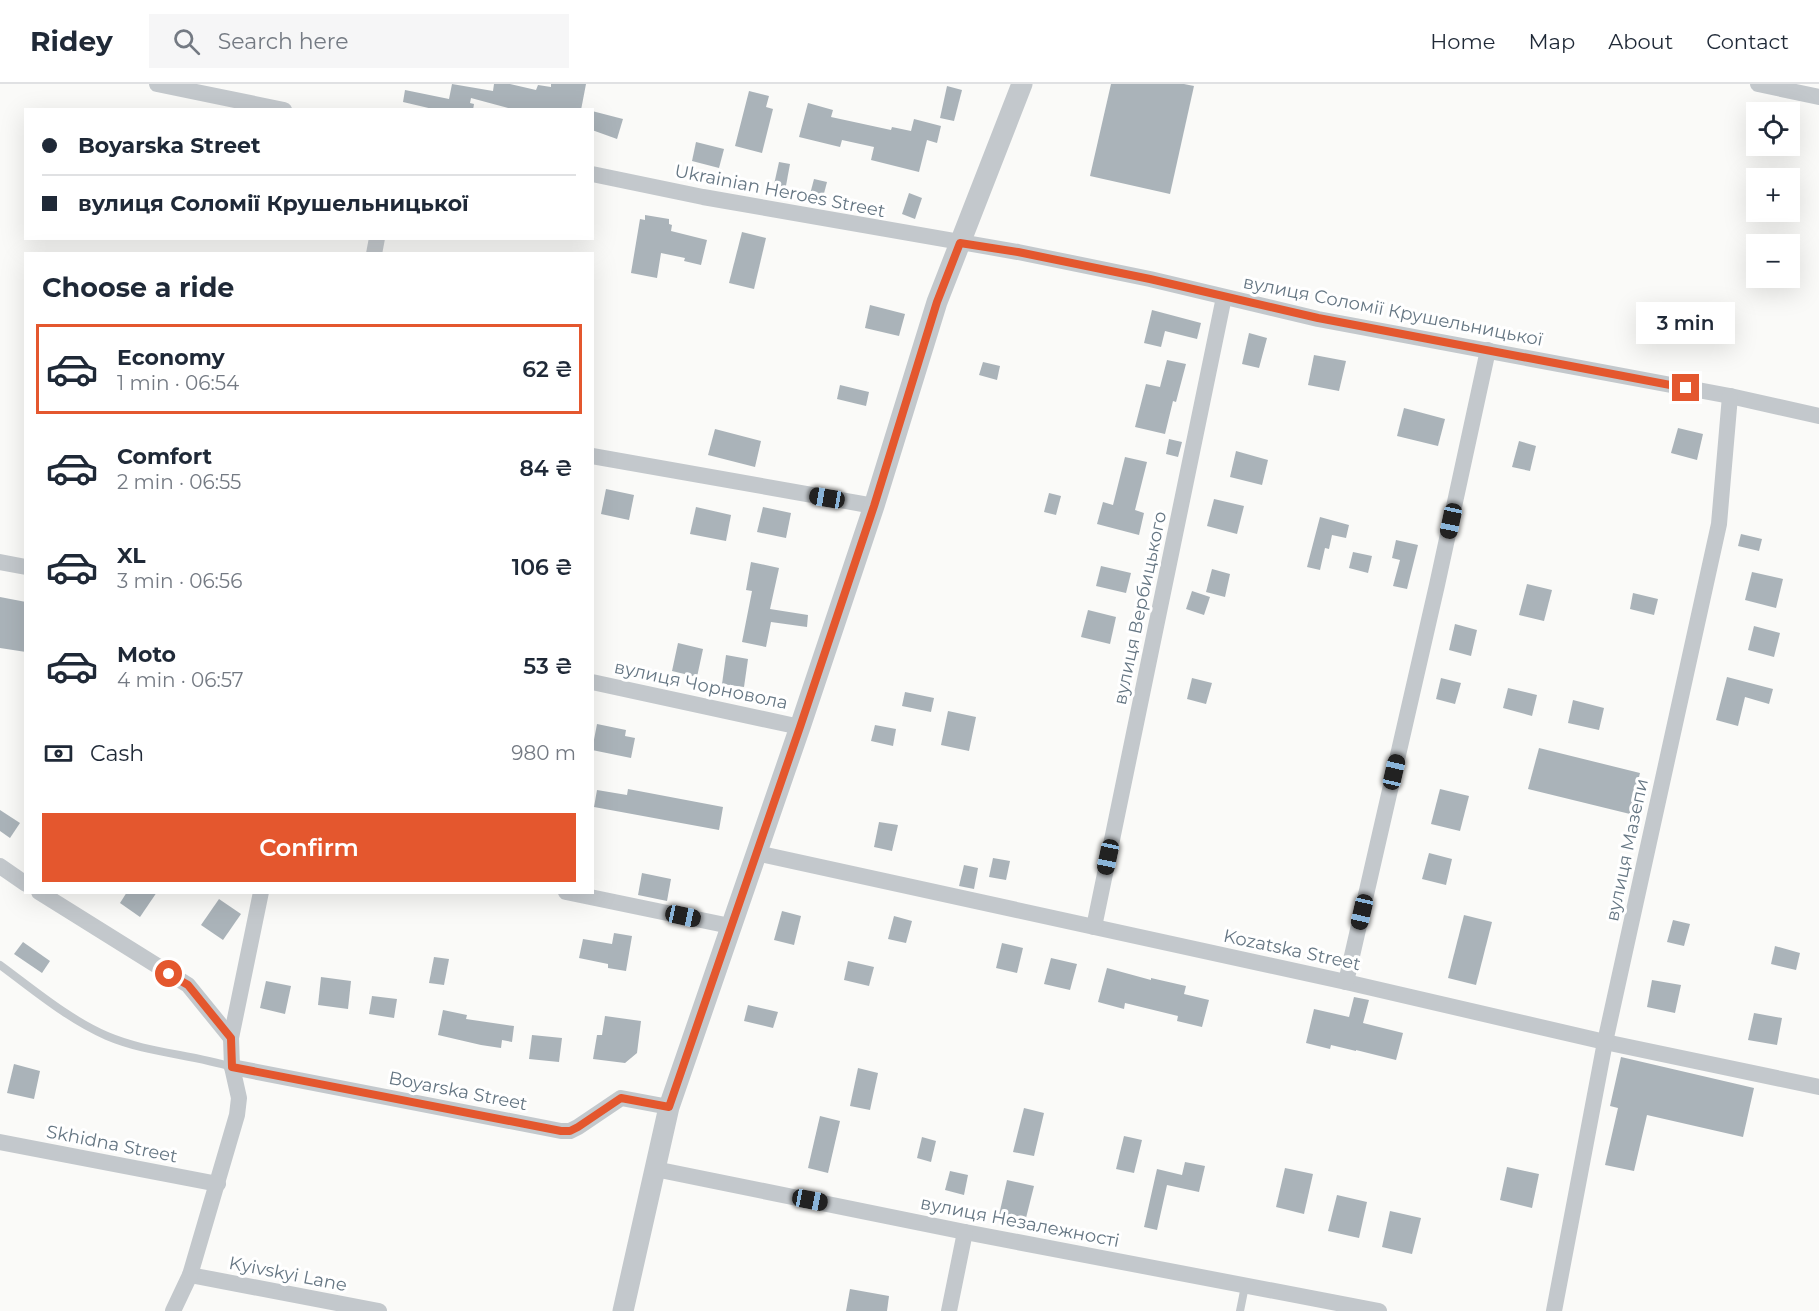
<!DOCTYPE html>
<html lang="en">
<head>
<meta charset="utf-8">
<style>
  :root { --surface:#fff; --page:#f6f6f7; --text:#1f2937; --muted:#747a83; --line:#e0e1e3; --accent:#e4572e }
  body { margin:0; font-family:Montserrat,sans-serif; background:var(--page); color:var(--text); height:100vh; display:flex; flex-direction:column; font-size:22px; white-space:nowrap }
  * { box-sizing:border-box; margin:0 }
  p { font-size:20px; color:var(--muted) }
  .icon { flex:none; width:33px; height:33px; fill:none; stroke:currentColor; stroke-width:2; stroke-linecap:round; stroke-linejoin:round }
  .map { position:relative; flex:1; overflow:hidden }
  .side { position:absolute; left:24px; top:168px; width:570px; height:642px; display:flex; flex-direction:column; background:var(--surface); border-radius:0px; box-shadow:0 6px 24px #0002 }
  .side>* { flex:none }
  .top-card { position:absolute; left:24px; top:24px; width:570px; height:132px; border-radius:0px; box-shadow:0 6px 24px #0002; display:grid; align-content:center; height:132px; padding:0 18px; background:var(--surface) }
  .buttons { position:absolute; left:1746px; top:18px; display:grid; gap:12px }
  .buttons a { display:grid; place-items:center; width:54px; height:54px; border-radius:0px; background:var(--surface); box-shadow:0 6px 24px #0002; font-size:30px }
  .end { position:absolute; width:27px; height:27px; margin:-14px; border:8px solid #e4572e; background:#fff; box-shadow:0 0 0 3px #fff }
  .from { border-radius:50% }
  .bubble { position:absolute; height:42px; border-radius:0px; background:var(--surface); box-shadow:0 6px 24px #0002; font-size:20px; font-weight:600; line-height:42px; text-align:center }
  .car { position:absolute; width:18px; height:36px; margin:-18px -9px; border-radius:8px; box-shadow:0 0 4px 2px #0007; background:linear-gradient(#222 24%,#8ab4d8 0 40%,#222 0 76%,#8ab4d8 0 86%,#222 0) }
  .top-card b { display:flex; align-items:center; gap:21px; height:57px; font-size:22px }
  .top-card b+b { border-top:2px solid var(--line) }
  .top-card i { width:15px; height:15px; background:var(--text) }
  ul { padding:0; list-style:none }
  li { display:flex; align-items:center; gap:18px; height:90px; margin:0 12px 9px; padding:0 6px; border:3px solid transparent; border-radius:0px }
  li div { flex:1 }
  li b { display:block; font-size:22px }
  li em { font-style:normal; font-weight:600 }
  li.active { border-color:var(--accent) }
  li>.icon { width:54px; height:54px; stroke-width:1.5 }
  h2 { padding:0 18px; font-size:27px; line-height:72px }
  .pay { display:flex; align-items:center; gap:15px; height:66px; padding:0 18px; font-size:22px }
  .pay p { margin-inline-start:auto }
  .action { display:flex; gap:12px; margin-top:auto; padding:12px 18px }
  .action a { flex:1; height:69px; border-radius:0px; background:var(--accent); color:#fff; font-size:24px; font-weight:600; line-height:69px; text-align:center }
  header { display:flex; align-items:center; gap:36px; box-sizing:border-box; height:84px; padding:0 30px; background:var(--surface); border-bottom:2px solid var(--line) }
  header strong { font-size:28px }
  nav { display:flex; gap:33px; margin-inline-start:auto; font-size:21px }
  .search { width:420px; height:54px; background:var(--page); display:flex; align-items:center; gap:15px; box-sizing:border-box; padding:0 21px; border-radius:0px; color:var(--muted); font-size:22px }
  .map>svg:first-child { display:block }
</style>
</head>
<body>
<header>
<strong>Ridey</strong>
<div class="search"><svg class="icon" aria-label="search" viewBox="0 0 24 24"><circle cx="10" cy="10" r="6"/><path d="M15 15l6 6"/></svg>Search here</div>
<nav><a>Home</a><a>Map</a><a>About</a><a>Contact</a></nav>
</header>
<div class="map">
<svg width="1819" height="1227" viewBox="0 0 1819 1227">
  <rect width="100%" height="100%" fill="#fafaf8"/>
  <!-- building -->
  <g fill="#aab3b9">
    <path d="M452,0L493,7L494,0H510L536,6L538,1L551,3V0H586L581,26H516L471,14L470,19L474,20L473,26H437L403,18L405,6L449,15Z"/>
    <path d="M1111,0H1184L1194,2L1170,110L1090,92Z"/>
    <path d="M947,2L962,6L954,37L940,34Z"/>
    <path d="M749,7L769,12L766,23L773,25L762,69L735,62Z"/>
    <path d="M808,19L833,26L831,33L891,46L892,43L911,47L914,35L941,42L937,59L927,56L919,88L871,76L874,63L842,56L840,63L799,53Z"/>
    <path d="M592,27L623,35L617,55L592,46Z"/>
    <path d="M696,58L724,65L719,84L692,77Z"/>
    <path d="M779,78L790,80L785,107L773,105Z"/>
    <path d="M814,95L827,98L822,117L809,114Z"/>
    <path d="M909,109L922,114L915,135L902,130Z"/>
    <path d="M645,131L669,135V140L672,141L671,147L707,156L701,181L684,177L685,174L661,169L657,194L631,189L640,135L645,136Z"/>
    <path d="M742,148L766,154L754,205L729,199Z"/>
    <path d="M870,221L905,230L899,252L865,244Z"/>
    <path d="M1152,226L1201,239L1197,255L1165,247L1161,263L1144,259Z"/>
    <path d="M1249,249L1267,254L1259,284L1242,280Z"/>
    <path d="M1314,271L1346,277L1339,307L1308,301Z"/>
    <path d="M1167,276L1186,280L1176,318L1173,317L1165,350L1135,343L1146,300L1160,303Z"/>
    <path d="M983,278L1000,282L997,296L979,291Z"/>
    <path d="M840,301L869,308L866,322L837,315Z"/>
    <path d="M1404,324L1445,335L1438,362L1397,352Z"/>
    <path d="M1678,344L1703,350L1697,376L1671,369Z"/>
    <path d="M715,345L761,357L755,383L708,371Z"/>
    <path d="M1169,355L1182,358L1178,373L1166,370Z"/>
    <path d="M1519,357L1536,362L1530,387L1512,383Z"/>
    <path d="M1236,367L1268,376L1262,401L1230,393Z"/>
    <path d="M1125,373L1147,378L1135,426L1144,429L1139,451L1097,440L1103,418L1113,421Z"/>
    <path d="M606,405L634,411L629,436L601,430Z"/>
    <path d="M1049,409L1061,412L1056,431L1044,428Z"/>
    <path d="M1214,415L1244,422L1237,450L1207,442Z"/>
    <path d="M696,423L731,431L726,457L690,450Z"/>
    <path d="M763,423L791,429L786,454L757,448Z"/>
    <path d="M1320,433L1349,441L1346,454L1332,451L1329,465L1325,464L1320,486L1307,483Z"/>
    <path d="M1741,450L1762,455L1759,467L1738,462Z"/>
    <path d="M1396,456L1418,461L1407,505L1393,502L1400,476L1392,474Z"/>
    <path d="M1353,468L1372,472L1368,489L1349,484Z"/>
    <path d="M751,478L779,484L770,525L808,531L807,543L771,538L766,563L742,558L752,507L746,506Z"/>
    <path d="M1101,482L1131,489L1126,509L1096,502Z"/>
    <path d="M1212,485L1230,490L1225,513L1206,508Z"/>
    <path d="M1752,488L1783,495L1776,524L1745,516Z"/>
    <path d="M1527,500L1552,506L1544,537L1519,531Z"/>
    <path d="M1192,507L1210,513L1204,531L1186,525Z"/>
    <path d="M1633,509L1658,515L1654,531L1630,525Z"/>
    <path d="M0,513L26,518V568L0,564Z"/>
    <path d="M1088,526L1116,533L1110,560L1081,553Z"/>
    <path d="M1455,540L1477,546L1471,572L1449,566Z"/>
    <path d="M1754,542L1780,549L1774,573L1748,566Z"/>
    <path d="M678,559L703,565L697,593L672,587Z"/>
    <path d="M726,571L748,575L744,603L722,600Z"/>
    <path d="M1727,593L1773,605L1769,620L1745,613L1738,642L1716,636Z"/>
    <path d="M1192,594L1212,599L1206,620L1187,615Z"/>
    <path d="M1441,594L1461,599L1455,620L1436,615Z"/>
    <path d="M1508,604L1537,611L1532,632L1503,624Z"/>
    <path d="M905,608L934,614L931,628L902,622Z"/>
    <path d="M1573,616L1604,624L1599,646L1568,639Z"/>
    <path d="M948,627L976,633L969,667L941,661Z"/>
    <path d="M597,640L626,646L625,652L635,654L631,674L592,666Z"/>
    <path d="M875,641L896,645L893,662L871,657Z"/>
    <path d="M1539,664L1640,689L1630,730L1528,705Z"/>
    <path d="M628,705L723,723L719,746L594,723L597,706L627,711Z"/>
    <path d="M1440,705L1469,712L1460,747L1431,740Z"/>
    <path d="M0,726L20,739L10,754L0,747Z"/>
    <path d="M879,738L898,741L892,767L874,763Z"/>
    <path d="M1429,769L1452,775L1446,801L1422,795Z"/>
    <path d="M993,774L1010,777L1006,796L989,793Z"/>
    <path d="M964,781L978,784L974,805L959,802Z"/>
    <path d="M642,789L671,795L667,817L638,811Z"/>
    <path d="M127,808H157L140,833L120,819Z"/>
    <path d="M219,815L241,830L223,856L201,841Z"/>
    <path d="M782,827L801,832L794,861L774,856Z"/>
    <path d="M1464,831L1492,838L1476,901L1448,894Z"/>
    <path d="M894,832L912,837L906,859L888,855Z"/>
    <path d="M1673,836L1690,840L1684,862L1667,858Z"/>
    <path d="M614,849L632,852L626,887L608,884V880L579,874L583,855L612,860Z"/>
    <path d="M23,858L50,877L42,889L14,870Z"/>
    <path d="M1002,859L1023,864L1017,889L996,884Z"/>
    <path d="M1775,862L1800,869L1796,886L1771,880Z"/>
    <path d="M434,873L449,875L444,901L429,899Z"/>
    <path d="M1051,874L1077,880L1070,906L1044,900Z"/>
    <path d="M848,877L874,883L869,902L844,896Z"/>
    <path d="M1107,884L1151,896V894L1186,902L1184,910L1209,916L1202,943L1177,937L1178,932L1125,919L1124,925L1098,918Z"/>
    <path d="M321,893L351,897L348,925L318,921Z"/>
    <path d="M1652,896L1681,901L1675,929L1647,923Z"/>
    <path d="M266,897L291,902L285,930L260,924Z"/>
    <path d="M372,912L397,915L394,934L369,930Z"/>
    <path d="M1354,913L1369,916L1363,939L1403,949L1396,976L1356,966V967L1331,961L1330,965L1306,959L1314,925L1349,933Z"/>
    <path d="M748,921L778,928L773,944L744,937Z"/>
    <path d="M443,926L467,931L466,935L514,942L512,958L502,956L501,964L481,961L438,951Z"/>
    <path d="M1754,929L1782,934L1777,961L1748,956Z"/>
    <path d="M605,932L641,937L637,969L625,979L593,975L597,951H602Z"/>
    <path d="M532,951L562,954L559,978L529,975Z"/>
    <path d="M1621,973L1754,1004L1743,1053L1647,1031L1634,1087L1605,1081L1618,1024L1610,1022Z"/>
    <path d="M14,980L40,987L34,1015L7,1009Z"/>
    <path d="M858,984L878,989L870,1026L850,1022Z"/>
    <path d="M1024,1024L1044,1029L1034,1072L1013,1068Z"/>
    <path d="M820,1032L840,1037L828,1089L808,1084Z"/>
    <path d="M1124,1052L1142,1056L1134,1089L1116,1085Z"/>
    <path d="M922,1053L936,1057L931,1078L917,1074Z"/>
    <path d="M1185,1078L1205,1082L1199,1108L1167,1101L1157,1146L1144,1143L1157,1085L1182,1091Z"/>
    <path d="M1507,1083L1539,1090L1532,1124L1500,1116Z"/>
    <path d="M1285,1084L1313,1090L1304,1130L1276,1123Z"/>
    <path d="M950,1087L968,1091L964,1111L945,1106Z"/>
    <path d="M1007,1096L1034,1102L1025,1138L999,1131Z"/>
    <path d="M1337,1111L1367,1118L1359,1154L1328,1147Z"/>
    <path d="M1390,1127L1421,1134L1412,1170L1382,1163Z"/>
    <path d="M850,1205L889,1212L887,1227H846Z"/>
  </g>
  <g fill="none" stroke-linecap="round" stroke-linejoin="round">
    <!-- service -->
    <g stroke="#c3c8cc" stroke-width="8">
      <path d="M0,881C34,906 68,935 107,952C147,969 191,970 232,983"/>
      <path d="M1240,1227L1245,1202"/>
    </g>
    <!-- minor -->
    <g stroke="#c3c8cc" stroke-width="16">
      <path d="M157,0L284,26"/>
      <path d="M1758,0L1819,13"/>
      <path d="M592,90L703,113L1018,168L1150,195L1318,235L1730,312L1819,332"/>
      <path d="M374,170L377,154"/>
      <path d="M592,372L874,422"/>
      <path d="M0,478L26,483"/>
      <path d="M592,598L800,643"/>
      <path d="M756,769L1346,898L1605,958L1819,1003"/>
      <path d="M0,782L26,800"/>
      <path d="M39,808L188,901L231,954"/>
      <path d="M566,808L730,842"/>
      <path d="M1094,843L1224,213"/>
      <path d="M1346,898L1437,501L1488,266"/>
      <path d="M232,983L561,1047H570L578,1043L621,1014L669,1023"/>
      <path d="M0,1058L218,1100"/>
      <path d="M655,1085L965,1148L1379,1227"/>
      <path d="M190,1191L379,1227"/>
      <path d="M173,1227L190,1191L237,1031L239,1014L232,983L231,954L261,808"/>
      <path d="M949,1227L965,1148"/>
      <path d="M1554,1227L1605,958L1719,440L1730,312"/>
    </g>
    <!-- tertiary -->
    <path stroke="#c3c8cc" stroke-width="21" d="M623,1227L669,1023L800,643L874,422L937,218L1022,0"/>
  </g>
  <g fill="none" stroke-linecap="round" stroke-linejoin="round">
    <!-- route -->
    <path stroke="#e4572e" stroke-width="8" d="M169,890L188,901L231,954L232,983L561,1047H570L578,1043L621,1014L669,1023L800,643L874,422L937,218L960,159L1018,168L1150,195L1318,234L1686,304"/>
  </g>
  <g text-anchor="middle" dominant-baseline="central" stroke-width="6" stroke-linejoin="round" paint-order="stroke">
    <!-- street labels -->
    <g font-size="18" fill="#657683" stroke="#fff">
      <text transform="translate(780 107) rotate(11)">Ukrainian Heroes Street</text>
      <text transform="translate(1393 227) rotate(11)">вулиця Соломії Крушельницької</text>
      <text transform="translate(1140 524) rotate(-78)">вулиця Вербицького</text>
      <text transform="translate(701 601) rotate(12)">вулиця Чорновола</text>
      <text transform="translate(1627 766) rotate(-78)">вулиця Мазепи</text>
      <text transform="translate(1292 866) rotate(12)">Kozatska Street</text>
      <text transform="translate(458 1007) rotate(11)">Boyarska Street</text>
      <text transform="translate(112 1060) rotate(11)">Skhidna Street</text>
      <text transform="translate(1020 1138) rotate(11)">вулиця Незалежності</text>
      <text transform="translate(288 1190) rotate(11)">Kyivskyi Lane</text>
    </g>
  </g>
</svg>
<div class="buttons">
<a><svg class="icon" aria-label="locate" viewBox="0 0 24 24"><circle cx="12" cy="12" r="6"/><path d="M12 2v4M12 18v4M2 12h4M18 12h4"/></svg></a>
<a>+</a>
<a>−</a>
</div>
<i class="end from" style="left:169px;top:890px"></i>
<i class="end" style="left:1686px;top:304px"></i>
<div class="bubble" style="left:1636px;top:218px;width:99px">3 min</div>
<i class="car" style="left:827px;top:414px;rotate:280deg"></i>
<i class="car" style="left:1451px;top:437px;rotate:192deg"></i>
<i class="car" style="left:1394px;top:688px;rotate:13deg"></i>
<i class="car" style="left:1108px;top:773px;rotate:192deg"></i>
<i class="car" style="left:1362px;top:828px;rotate:193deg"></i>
<i class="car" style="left:683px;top:832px;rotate:102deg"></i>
<i class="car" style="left:810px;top:1116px;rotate:101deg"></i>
<div class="top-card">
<b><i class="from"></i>Boyarska Street</b>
<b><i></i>вулиця Соломії Крушельницької</b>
</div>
<section class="side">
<h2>Choose a ride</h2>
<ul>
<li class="active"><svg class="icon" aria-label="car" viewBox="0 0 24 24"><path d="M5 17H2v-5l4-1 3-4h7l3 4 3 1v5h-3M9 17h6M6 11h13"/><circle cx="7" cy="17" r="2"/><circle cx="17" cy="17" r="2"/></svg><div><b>Economy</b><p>1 min · 06:54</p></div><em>62 ₴</em></li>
<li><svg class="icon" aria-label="car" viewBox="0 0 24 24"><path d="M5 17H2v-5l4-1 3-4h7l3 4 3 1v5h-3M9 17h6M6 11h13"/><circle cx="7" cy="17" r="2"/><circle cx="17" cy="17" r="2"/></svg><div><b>Comfort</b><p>2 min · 06:55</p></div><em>84 ₴</em></li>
<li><svg class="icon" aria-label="car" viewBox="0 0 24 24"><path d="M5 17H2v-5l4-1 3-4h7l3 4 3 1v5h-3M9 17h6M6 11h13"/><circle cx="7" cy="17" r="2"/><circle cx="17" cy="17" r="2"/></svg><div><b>XL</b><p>3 min · 06:56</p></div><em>106 ₴</em></li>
<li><svg class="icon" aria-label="car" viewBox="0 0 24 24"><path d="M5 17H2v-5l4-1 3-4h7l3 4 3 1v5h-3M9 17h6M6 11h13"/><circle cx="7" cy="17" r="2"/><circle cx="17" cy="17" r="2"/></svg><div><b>Moto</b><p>4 min · 06:57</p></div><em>53 ₴</em></li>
</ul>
<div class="pay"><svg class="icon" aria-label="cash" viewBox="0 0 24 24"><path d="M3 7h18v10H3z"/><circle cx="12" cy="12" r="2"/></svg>Cash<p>980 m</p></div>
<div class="action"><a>Confirm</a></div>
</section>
</div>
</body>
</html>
